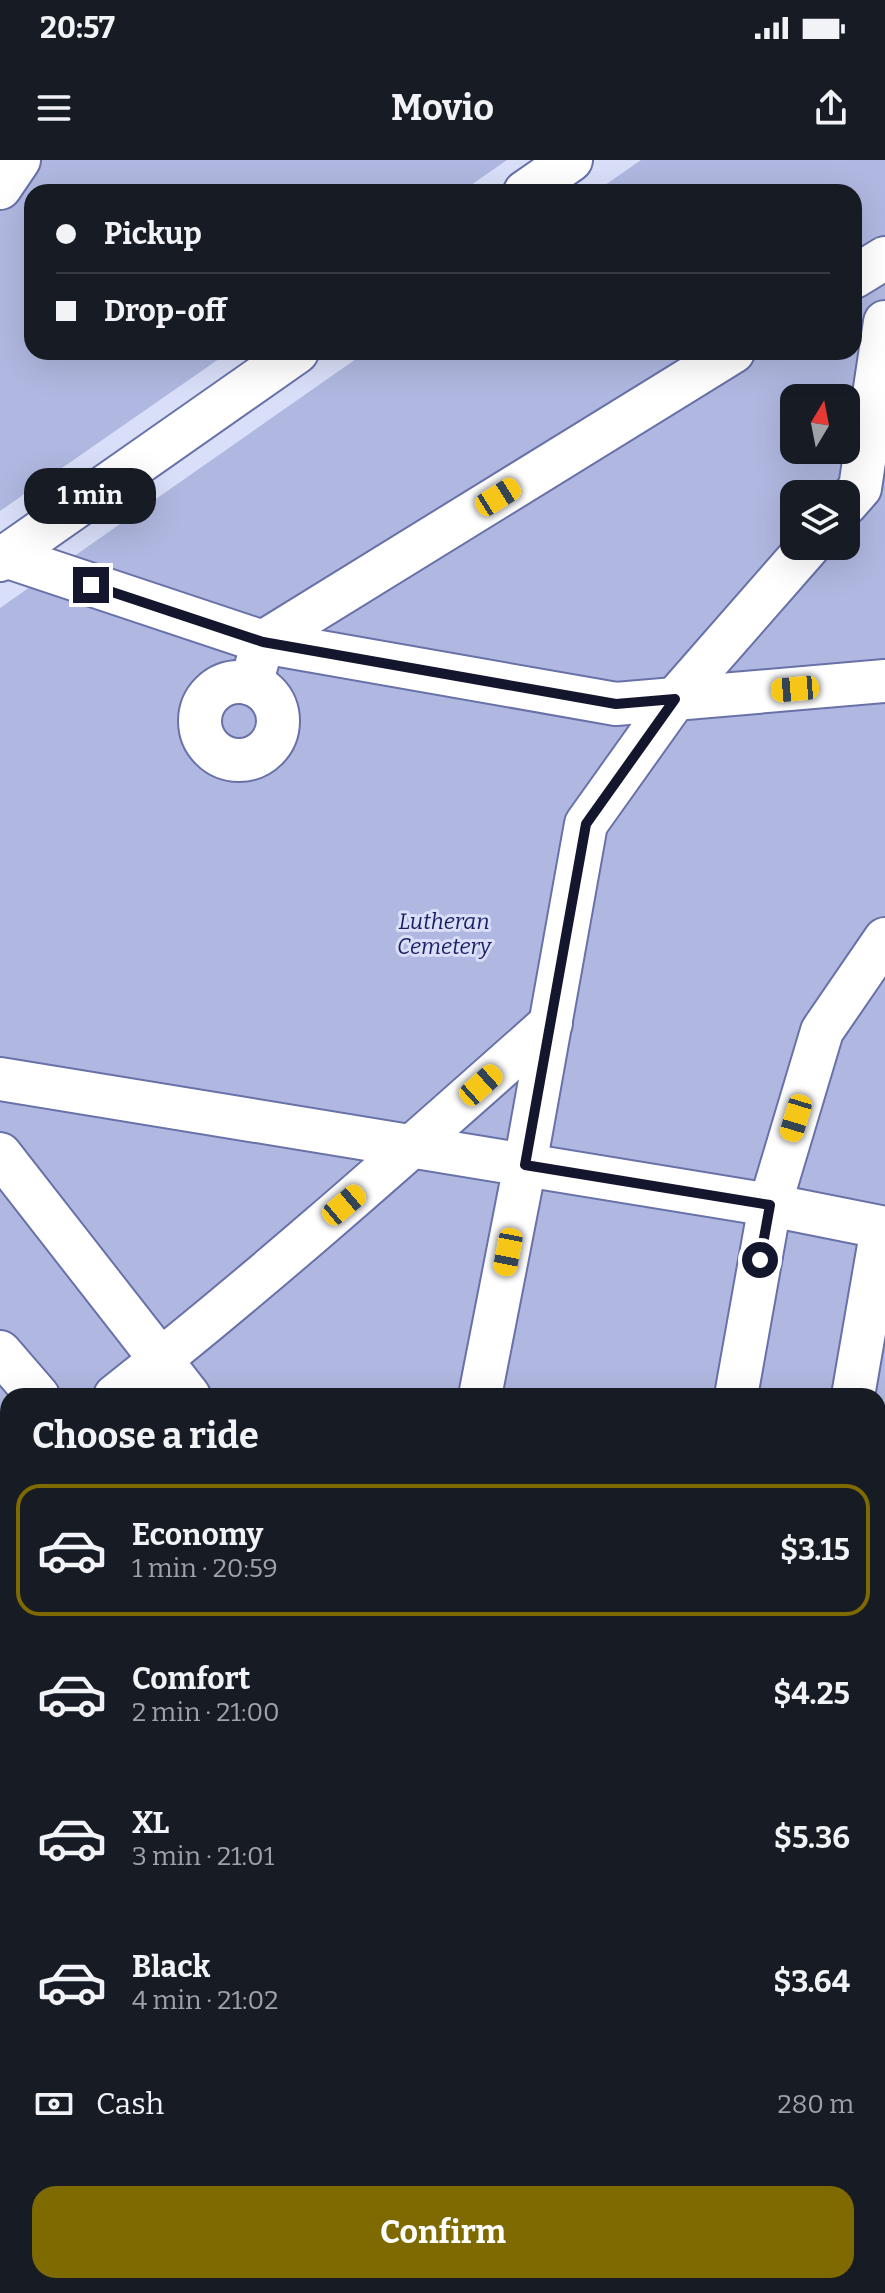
<!DOCTYPE html>
<html lang="en">
<head>
<meta charset="utf-8">
<style>
  :root { --surface:#171b24; --page:#20242c; --text:#f1f3f6; --muted:#9ea1a6; --line:#363941; --accent:#7e6a01 }
  body { margin:0; font-family:Bitter,serif; background:var(--page); color:var(--text); height:100vh; display:flex; flex-direction:column; font-size:30px; white-space:nowrap }
  * { box-sizing:border-box; margin:0 }
  p { font-size:26px; color:var(--muted) }
  .icon { flex:none; width:44px; height:44px; fill:none; stroke:currentColor; stroke-width:2; stroke-linecap:round; stroke-linejoin:round }
  .map { position:relative; flex:1; overflow:hidden }
  .side { position:absolute; left:0px; top:1228px; width:886px; height:906px; display:flex; flex-direction:column; background:var(--surface); border-radius:24px 24px 0 0; box-shadow:0 8px 32px #0002 }
  .side>* { flex:none }
  .guide { position:absolute; left:24px; top:24px; width:838px; height:176px; border-radius:24px; box-shadow:0 8px 32px #0002; display:grid; align-content:center; height:176px; padding:0 32px; background:var(--surface) }
  .needle { width:52px; rotate:10deg }
  .tools { position:absolute; left:780px; top:224px; display:grid; gap:16px }
  .tools a { display:grid; place-items:center; width:80px; height:80px; border-radius:16px; background:var(--surface); box-shadow:0 8px 32px #0002; font-size:40px }
  .end { position:absolute; width:36px; height:36px; margin:-18px; border:10px solid #13162c; background:#fff; box-shadow:0 0 0 4px #fff }
  .from { border-radius:50% }
  .bubble { position:absolute; height:56px; border-radius:24px; background:var(--surface); box-shadow:0 8px 32px #0002; font-size:26px; font-weight:700; line-height:56px; text-align:center }
  .car { position:absolute; width:24px; height:48px; margin:-24px -12px; border-radius:10px; box-shadow:0 0 6px 2px #0007; background:linear-gradient(#f5c518 24%,#345 0 40%,#f5c518 0 76%,#345 0 86%,#f5c518 0) }
  .guide b { display:flex; align-items:center; gap:28px; height:76px; font-size:30px }
  .guide b+b { border-top:2px solid var(--line) }
  .guide i { width:20px; height:20px; background:var(--text) }
  ul { padding:0; list-style:none }
  li { display:flex; align-items:center; gap:24px; height:132px; margin:0 16px 12px; padding:0 16px; border:4px solid transparent; border-radius:24px }
  li div { flex:1 }
  li b { display:block; font-size:30px }
  li em { font-style:normal; font-weight:700 }
  li.active { border-color:var(--accent) }
  li>.icon { width:72px; height:72px; stroke-width:1.5 }
  h2 { padding:0 32px; font-size:36px; line-height:96px }
  .pay { display:flex; align-items:center; gap:20px; height:88px; padding:0 32px; font-size:30px }
  .pay p { margin-inline-start:auto }
  .action { display:flex; gap:16px; margin-top:auto; padding:16px 32px }
  .action a { flex:1; height:92px; border-radius:24px; background:var(--accent); color:#fff; font-size:32px; font-weight:700; line-height:92px; text-align:center }
  .status { display:flex; justify-content:space-between; align-items:center; height:56px; padding:0 40px; background:var(--surface); direction:ltr }
  .status svg { height:22px; fill:currentColor }
  header { display:flex; justify-content:space-between; align-items:center; height:104px; padding:0 32px; background:var(--surface); font-size:36px; font-weight:700 }
  .map>svg:first-child { display:block }
</style>
</head>
<body>
<div class="status"><b>20:57</b><svg viewBox="0 0 49 12"><path d="M0 12V9h3v3zM5 12V6h3v6zM10 12V3h3v9zM15 12V0h3v12zM26 1h20v11H26zM47 4h2v5h-2z"/></svg></div>
<header><svg class="icon" aria-label="menu" viewBox="0 0 24 24"><path d="M4 6h16M4 12h16M4 18h16"/></svg>Movio<svg class="icon" aria-label="share" viewBox="0 0 24 24"><path d="M12 15V3M7 8l5-5 5 5M5 13v7h14v-7"/></svg></header>
<div class="map">
<svg width="885" height="2133" viewBox="0 0 885 2133">
  <rect width="100%" height="100%" fill="#d9dff8"/>
  <!-- built -->
  <path fill="#cbd4fd" d="M0,2014L8,2021V2126H78L79,2133H0Z"/>
  <!-- green -->
  <g fill="#b0b8e1" fill-rule="evenodd">
    <path d="M0,0H507L461,32H32V192H229L0,351Z"/>
    <path d="M641,0H885V2133H79L78,2126H878V1236H8V2021L0,2014V448L366,192H854V32H595ZM794,238H846V290H794ZM794,334H846V386H794Z"/>
  </g>
  <g fill="none" stroke-linecap="round" stroke-linejoin="round">
    <defs>
      <g id="minor">
        <path d="M0,28L19,0"/>
        <path d="M525,32L571,0"/>
        <path d="M854,117L885,98"/>
        <path d="M846,344L860,328L885,162"/>
        <path d="M5,396L263,482L616,544L885,521"/>
        <path d="M0,400L297,192"/>
        <circle cx="239" cy="561" r="39"/>
        <path d="M251,524L263,482L733,192"/>
        <path d="M0,919L770,1045L885,1068"/>
        <path d="M0,994L189,1236"/>
        <path d="M0,1192L38,1236"/>
        <path d="M115,1236C265,1118 408,990 551,863"/>
        <path d="M480,1236L525,1005L586,664L675,539L809,386"/>
        <path d="M736,1236L770,1045L822,871L885,779"/>
        <path d="M853,1236L882,1068"/>
        <path d="M0,1328L8,1321"/>
        <path d="M0,1468L8,1478"/>
        <path d="M878,1616L885,1617"/>
        <path d="M0,1639L8,1632"/>
        <path d="M0,1775L8,1784"/>
        <path d="M878,1987L885,1988"/>
        <path d="M153,2126L155,2133"/>
        <path d="M313,2133L314,2126"/>
        <path d="M579,2133L580,2126"/>
      </g>
    </defs>
    <!-- minor casing -->
    <use href="#minor" stroke="#6871a8" stroke-width="46"/>
    <!-- minor -->
    <use href="#minor" stroke="#fff" stroke-width="42"/>
  </g>
  <g fill="none" stroke-linecap="round" stroke-linejoin="round">
    <!-- route -->
    <path stroke="#13162c" stroke-width="10" d="M91,425L263,482L616,544L675,539L586,664L525,1005L770,1045L760,1100"/>
  </g>
  <g text-anchor="middle" dominant-baseline="central" stroke-width="6" stroke-linejoin="round" paint-order="stroke">
    <!-- park labels -->
    <g font-size="22" font-style="italic" fill="#1d1e62" stroke="#d9dff8">
      <text x="444" y="761">Lutheran<tspan x="444" dy="25">Cemetery</tspan></text>
    </g>
  </g>
</svg>
<div class="tools">
<a><svg class="needle" viewBox="-14 -14 28 28"><path d="M0-13l5 13h-10z" fill="#e53935"/><path d="M0 13l5-13h-10z" fill="#9ea1a6"/></svg></a>
<a><svg class="icon" aria-label="layers" viewBox="0 0 24 24"><path d="M12 4l9 5-9 5-9-5zM3 14l9 5 9-5"/></svg></a>
</div>
<i class="end from" style="left:760px;top:1100px"></i>
<i class="end" style="left:91px;top:425px"></i>
<div class="bubble" style="left:24px;top:308px;width:132px">1 min</div>
<i class="car" style="left:498px;top:337px;rotate:58deg"></i>
<i class="car" style="left:795px;top:529px;rotate:265deg"></i>
<i class="car" style="left:481px;top:925px;rotate:48deg"></i>
<i class="car" style="left:796px;top:958px;rotate:197deg"></i>
<i class="car" style="left:344px;top:1045px;rotate:50deg"></i>
<i class="car" style="left:508px;top:1092px;rotate:191deg"></i>
<div class="guide">
<b><i class="from"></i>Pickup</b>
<b><i></i>Drop-off</b>
</div>
<section class="side">
<h2>Choose a ride</h2>
<ul>
<li class="active"><svg class="icon" aria-label="car" viewBox="0 0 24 24"><path d="M5 17H2v-5l4-1 3-4h7l3 4 3 1v5h-3M9 17h6M6 11h13"/><circle cx="7" cy="17" r="2"/><circle cx="17" cy="17" r="2"/></svg><div><b>Economy</b><p>1 min · 20:59</p></div><em>$3.15</em></li>
<li><svg class="icon" aria-label="car" viewBox="0 0 24 24"><path d="M5 17H2v-5l4-1 3-4h7l3 4 3 1v5h-3M9 17h6M6 11h13"/><circle cx="7" cy="17" r="2"/><circle cx="17" cy="17" r="2"/></svg><div><b>Comfort</b><p>2 min · 21:00</p></div><em>$4.25</em></li>
<li><svg class="icon" aria-label="car" viewBox="0 0 24 24"><path d="M5 17H2v-5l4-1 3-4h7l3 4 3 1v5h-3M9 17h6M6 11h13"/><circle cx="7" cy="17" r="2"/><circle cx="17" cy="17" r="2"/></svg><div><b>XL</b><p>3 min · 21:01</p></div><em>$5.36</em></li>
<li><svg class="icon" aria-label="car" viewBox="0 0 24 24"><path d="M5 17H2v-5l4-1 3-4h7l3 4 3 1v5h-3M9 17h6M6 11h13"/><circle cx="7" cy="17" r="2"/><circle cx="17" cy="17" r="2"/></svg><div><b>Black</b><p>4 min · 21:02</p></div><em>$3.64</em></li>
</ul>
<div class="pay"><svg class="icon" aria-label="cash" viewBox="0 0 24 24"><path d="M3 7h18v10H3z"/><circle cx="12" cy="12" r="2"/></svg>Cash<p>280 m</p></div>
<div class="action"><a>Confirm</a></div>
</section>
</div>
</body>
</html>
